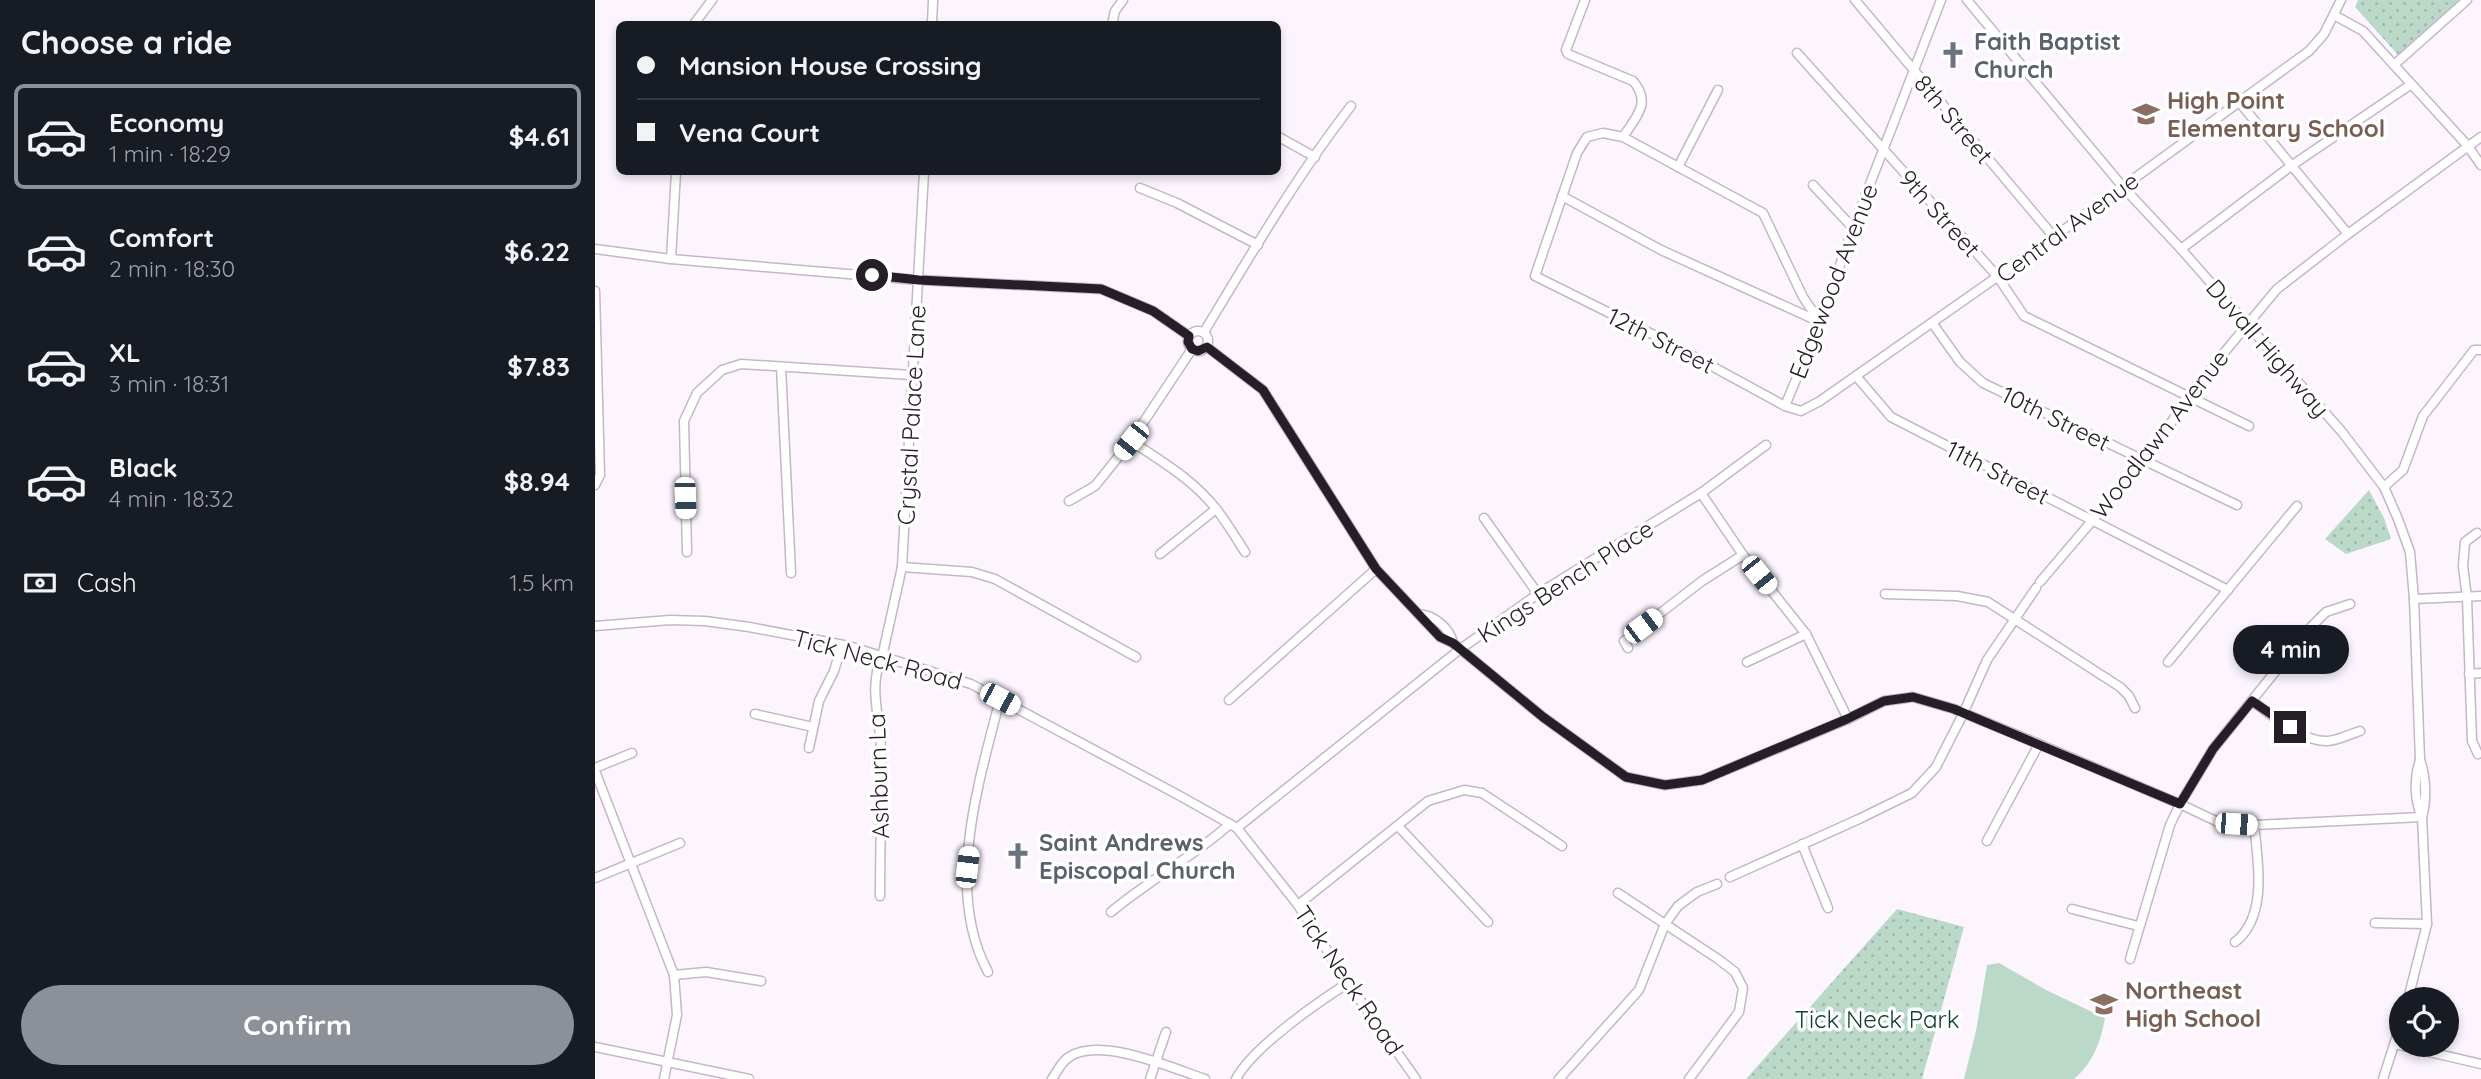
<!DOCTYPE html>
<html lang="en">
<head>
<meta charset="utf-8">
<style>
  :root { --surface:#171b24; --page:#242831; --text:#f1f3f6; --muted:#9ea1a6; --line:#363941; --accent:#8c9099 }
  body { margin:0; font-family:Quicksand,sans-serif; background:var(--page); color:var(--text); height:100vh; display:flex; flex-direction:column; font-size:26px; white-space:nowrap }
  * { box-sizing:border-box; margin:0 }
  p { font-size:23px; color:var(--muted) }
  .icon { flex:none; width:38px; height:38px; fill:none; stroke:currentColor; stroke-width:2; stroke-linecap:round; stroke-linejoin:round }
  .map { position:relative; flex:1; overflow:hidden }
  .side { display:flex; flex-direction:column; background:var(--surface); width:595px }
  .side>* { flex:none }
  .top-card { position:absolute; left:21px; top:21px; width:665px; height:154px; border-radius:10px; box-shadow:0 4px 10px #0003; display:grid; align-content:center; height:154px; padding:0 21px; background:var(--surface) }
  .controls { position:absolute; left:1794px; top:987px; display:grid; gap:14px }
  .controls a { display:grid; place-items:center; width:70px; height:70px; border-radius:50%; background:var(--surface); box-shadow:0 4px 10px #0003; font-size:35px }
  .end { position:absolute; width:32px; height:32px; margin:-16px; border:9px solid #251e26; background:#fff; box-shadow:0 0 0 4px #fff }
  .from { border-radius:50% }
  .bubble { position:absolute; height:49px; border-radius:24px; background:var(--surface); box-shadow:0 4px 10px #0003; font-size:23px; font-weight:700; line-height:49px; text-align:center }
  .car { position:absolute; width:21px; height:42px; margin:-21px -10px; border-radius:9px; box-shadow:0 0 5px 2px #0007; background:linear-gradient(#fff 24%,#345 0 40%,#fff 0 76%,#345 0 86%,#fff 0) }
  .top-card b { display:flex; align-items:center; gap:24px; height:66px; font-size:26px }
  .top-card b+b { border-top:2px solid var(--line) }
  .top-card i { width:18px; height:18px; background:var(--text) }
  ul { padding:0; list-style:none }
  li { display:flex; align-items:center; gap:21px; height:105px; margin:0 14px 10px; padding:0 7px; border:4px solid transparent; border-radius:10px }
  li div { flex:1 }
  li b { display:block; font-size:26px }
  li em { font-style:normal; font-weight:700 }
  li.active { border-color:var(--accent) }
  li>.icon { width:63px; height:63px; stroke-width:1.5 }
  h2 { padding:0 21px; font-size:32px; line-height:84px }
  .pay { display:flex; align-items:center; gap:18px; height:77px; padding:0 21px; font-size:26px }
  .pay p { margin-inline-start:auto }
  .cta { display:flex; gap:14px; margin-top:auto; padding:14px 21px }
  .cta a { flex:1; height:80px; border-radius:42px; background:var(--accent); color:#fff; font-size:28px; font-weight:700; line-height:80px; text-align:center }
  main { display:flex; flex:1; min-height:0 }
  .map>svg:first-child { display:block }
</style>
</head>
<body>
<main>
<section class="side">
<h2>Choose a ride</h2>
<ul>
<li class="active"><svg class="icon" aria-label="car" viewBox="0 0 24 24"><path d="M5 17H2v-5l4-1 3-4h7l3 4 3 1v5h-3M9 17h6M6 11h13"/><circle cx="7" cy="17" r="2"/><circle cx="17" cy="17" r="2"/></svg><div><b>Economy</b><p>1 min · 18:29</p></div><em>$4.61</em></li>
<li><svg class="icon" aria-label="car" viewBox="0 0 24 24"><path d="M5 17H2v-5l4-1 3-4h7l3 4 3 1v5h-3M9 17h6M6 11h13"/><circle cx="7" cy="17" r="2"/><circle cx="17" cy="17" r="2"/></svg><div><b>Comfort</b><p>2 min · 18:30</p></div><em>$6.22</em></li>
<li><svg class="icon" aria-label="car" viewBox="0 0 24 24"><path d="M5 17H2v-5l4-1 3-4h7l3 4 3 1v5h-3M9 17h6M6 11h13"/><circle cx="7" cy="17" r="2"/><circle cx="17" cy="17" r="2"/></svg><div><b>XL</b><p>3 min · 18:31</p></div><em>$7.83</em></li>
<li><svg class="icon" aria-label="car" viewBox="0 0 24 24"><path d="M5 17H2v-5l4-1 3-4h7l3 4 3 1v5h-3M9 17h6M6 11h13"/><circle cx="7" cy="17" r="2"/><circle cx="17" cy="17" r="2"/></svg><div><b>Black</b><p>4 min · 18:32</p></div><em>$8.94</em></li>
</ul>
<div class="pay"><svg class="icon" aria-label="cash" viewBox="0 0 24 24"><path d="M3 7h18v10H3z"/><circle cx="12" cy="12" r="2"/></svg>Cash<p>1.5 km</p></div>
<div class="cta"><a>Confirm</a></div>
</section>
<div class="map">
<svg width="1886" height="1079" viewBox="0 0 1886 1079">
  <defs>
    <pattern id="grass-dots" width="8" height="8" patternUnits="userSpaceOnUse" patternTransform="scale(1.75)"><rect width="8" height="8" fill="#bbd9c9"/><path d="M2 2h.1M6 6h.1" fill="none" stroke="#a1baac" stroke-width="1.8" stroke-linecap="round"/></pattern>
  </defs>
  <rect width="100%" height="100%" fill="#fcf5fd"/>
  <!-- grass -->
  <g fill="url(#grass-dots)">
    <path d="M1763,0H1870L1805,57L1760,7Z"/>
    <path d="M1774,490L1789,518L1796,539L1751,554L1730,539Z"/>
    <path d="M1302,909L1369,927L1327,1079H1151Z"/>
  </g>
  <!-- garden -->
  <path fill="#bbd9c9" d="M1404,963L1451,990L1510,1018C1506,1041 1498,1063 1479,1079H1369L1381,1031L1392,965Z"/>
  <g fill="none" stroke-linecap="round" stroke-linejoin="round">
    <defs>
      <g id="minor">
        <path d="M990,0L971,50L973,54L1038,81C1057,103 1041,117 1028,137"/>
        <path d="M1260,0L1459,237"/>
        <path d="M1372,0L1528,187L1586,249L1747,432L1789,487L1803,519L1815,552L1819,599L1825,760C1831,776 1832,801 1827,817"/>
        <path d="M1739,15L1768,31L1872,145L1886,165"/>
        <path d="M99,24L117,0"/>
        <path d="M337,24L338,0"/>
        <path d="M517,24L520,11L528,0"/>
        <path d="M1202,53L1403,277L1429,316L1654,426"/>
        <path d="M1799,65L1872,0"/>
        <path d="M1645,103L1753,234"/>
        <path d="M682,136L720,157"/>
        <path d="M1083,167L1123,90"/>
        <path d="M1218,185L1258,228"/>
        <path d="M545,188L582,203L663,245"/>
        <path d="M967,196L1066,250L1225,322"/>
        <path d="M0,249L76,259L324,280L506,289L558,311L594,336"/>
        <path d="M1586,249L1696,166L1815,85"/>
        <path d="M76,259L81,172"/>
        <path d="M0,291L5,475L0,485"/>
        <path d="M1225,322L1208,297L1168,213L1028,137L1008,133L992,137L982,153L940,276L1067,339L1190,406L1206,411L1225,401L1459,237L1714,51L1729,34L1746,0"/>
        <path d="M1338,324L1365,362L1388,383L1642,505"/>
        <circle cx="603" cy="341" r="10"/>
        <path d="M609,332C655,256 701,177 756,106"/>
        <path d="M612,347L668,390L781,569L845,637L858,643L948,717L1031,777L1070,785L1107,780L1253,719L1289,701L1318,697L1359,709L1444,744L1585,804L1623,822L1659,825L1827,817"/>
        <path d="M186,367L196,573"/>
        <path d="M1261,376L1296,417L1633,590"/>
        <path d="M1190,406L1225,322L1258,228L1346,0"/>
        <path d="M536,441C566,461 599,480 622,510C632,523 641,538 650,552"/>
        <path d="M1789,487L1808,470L1828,416L1879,350H1886"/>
        <path d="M1106,493L1148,555L1211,634L1253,719"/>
        <path d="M474,501L500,486L536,441L597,349"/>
        <path d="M889,518L943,594"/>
        <path d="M1882,533L1870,542L1868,566L1872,598L1877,741L1883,754"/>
        <path d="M92,552L89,421L102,393L127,370L146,364L316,375"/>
        <path d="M565,554L621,509"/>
        <path d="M307,567L377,572L400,579L541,657"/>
        <path d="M1445,582L1548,461L1576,423L1593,396L1682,289L1753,234L1886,137"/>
        <path d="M1290,594L1362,596L1393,602L1525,687L1534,696L1540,708"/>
        <path d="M1819,599L1886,596"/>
        <path d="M823,614C839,615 855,628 858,643"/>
        <path d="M0,626L75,620L110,621L154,627L254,646L376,684L587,797L642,828L703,905L753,983L821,1079"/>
        <path d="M1033,648L1029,641L1107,581L1148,555"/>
        <path d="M1152,662L1211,634"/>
        <path d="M1573,662L1702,506"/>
        <path d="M1874,674L1886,673"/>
        <path d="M634,700L781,569"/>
        <path d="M1657,701C1677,715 1707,742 1732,741C1742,741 1755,734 1765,731"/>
        <path d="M160,714L218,727"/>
        <path d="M214,748L224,701L239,671L247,645"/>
        <path d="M0,768L37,753"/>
        <path d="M0,771L79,975L82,1015L69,1079"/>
        <path d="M803,826L893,922"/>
        <path d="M642,828L864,650L943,594L1106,493L1171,445"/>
        <path d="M1392,841L1444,744"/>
        <path d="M1207,844L1233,908"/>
        <path d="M1135,877L1264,819L1317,793L1341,767L1368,714L1392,660L1441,588"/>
        <path d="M0,878L85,843"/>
        <path d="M1023,893L1123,959L1140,972L1148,988L1144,1012L1094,1079"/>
        <path d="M285,896C285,847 287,797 286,748C285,718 273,686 287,657L307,567L329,172"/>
        <path d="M703,905L833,801L869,790L887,793L967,846"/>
        <path d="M1477,909L1543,926"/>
        <path d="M516,912C554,880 598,857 635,824"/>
        <path d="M1780,923L1832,924"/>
        <path d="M1640,942C1673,917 1663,861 1659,825"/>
        <path d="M1535,959L1575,825L1585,804L1618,749L1716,627L1731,612L1755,604"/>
        <path d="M393,972C349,891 384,782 405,699"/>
        <path d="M79,975L111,972L166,981"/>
        <path d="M1813,999L1832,924L1827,817C1819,800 1819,778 1825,760"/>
        <path d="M1800,1044L1886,1064"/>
        <path d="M0,1047L154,1079"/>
        <path d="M457,1079C462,1072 466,1062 474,1057C505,1036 577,1068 610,1079"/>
        <path d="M555,1079L571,1032"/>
        <path d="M641,1079C657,1048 723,1002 753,983"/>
        <path d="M964,1079L1044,990L1070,924L1083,906L1102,892L1122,884"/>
        <path d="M1788,1079L1806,1023"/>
      </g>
    </defs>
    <!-- minor casing -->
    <use href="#minor" stroke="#c7b5c9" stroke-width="11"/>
    <!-- minor -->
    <use href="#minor" stroke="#fff" stroke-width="8"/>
  </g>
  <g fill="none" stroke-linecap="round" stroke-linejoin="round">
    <!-- route -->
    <path stroke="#251e26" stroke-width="9" d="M277,275L324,280L506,289L558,311L594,336L593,342L597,349L603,351L612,347L668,390L781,569L845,637L858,643L948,717L1031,777L1070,785L1107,780L1252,719L1289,701L1318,697L1359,709L1585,804L1618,749L1657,701L1695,727"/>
  </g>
  <!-- icons -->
  <defs>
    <symbol id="church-bare" viewBox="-9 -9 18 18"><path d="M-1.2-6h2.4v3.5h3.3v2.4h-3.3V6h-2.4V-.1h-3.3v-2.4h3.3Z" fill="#6b7280" stroke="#fff" stroke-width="2.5" paint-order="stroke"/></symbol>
    <symbol id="school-bare" viewBox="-9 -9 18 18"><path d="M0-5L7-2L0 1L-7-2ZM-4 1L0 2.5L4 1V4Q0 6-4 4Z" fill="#8d6e63" stroke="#fff" stroke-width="2.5" paint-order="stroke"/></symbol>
  </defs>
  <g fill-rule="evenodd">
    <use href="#church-bare" x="1339" y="36" width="38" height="38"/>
    <use href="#school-bare" x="1532" y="95" width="38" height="38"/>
    <use href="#church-bare" x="404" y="837" width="38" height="38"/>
    <use href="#school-bare" x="1490" y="985" width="38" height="38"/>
  </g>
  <g text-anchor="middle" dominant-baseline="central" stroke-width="7" stroke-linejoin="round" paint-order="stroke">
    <!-- worship labels -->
    <g font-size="24" font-weight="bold" fill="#5b616d" stroke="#fff" text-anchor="start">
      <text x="1379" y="41">Faith Baptist<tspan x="1379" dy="28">Church</tspan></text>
      <text x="444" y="842">Saint Andrews<tspan x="444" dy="28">Episcopal Church</tspan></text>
    </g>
    <!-- education labels -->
    <g font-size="24" font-weight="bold" fill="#785e54" stroke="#fff" text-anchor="start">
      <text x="1572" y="100">High Point<tspan x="1572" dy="28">Elementary School</tspan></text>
      <text x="1530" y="990">Northeast<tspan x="1530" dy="28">High School</tspan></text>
    </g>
    <!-- street labels -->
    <g font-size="24" fill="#251e26" stroke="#fff">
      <text transform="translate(1359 119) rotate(50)">8th Street</text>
      <text transform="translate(1345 213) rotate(48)">9th Street</text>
      <text transform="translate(1472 227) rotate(-36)">Central Avenue</text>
      <text transform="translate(1238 281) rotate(-69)">Edgewood Avenue</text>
      <text transform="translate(1066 340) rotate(27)">12th Street</text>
      <text transform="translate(1673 348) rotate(49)">Duvall Highway</text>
      <text transform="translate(316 415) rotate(-87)">Crystal Palace Lane</text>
      <text transform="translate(1461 418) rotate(26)">10th Street</text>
      <text transform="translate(1564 434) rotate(-52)">Woodlawn Avenue</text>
      <text transform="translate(1403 472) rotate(27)">11th Street</text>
      <text transform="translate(970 581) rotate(-33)">Kings Bench Place</text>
      <text transform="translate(283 659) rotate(15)">Tick Neck Road</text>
      <text transform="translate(283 776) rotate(-92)">Ashburn La</text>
      <text transform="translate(754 980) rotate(56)">Tick Neck Road</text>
    </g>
    <!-- park labels -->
    <g font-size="24" fill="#0e422e" stroke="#fff">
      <text x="1282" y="1019">Tick Neck Park</text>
    </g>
  </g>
</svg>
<div class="controls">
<a><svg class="icon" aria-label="locate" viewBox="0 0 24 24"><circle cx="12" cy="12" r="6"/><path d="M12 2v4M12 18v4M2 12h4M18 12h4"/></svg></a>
</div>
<i class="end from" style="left:277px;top:275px"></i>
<i class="end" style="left:1695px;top:727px"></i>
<div class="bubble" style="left:1638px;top:625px;width:116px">4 min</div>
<i class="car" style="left:536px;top:441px;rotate:219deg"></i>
<i class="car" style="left:90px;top:498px;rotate:178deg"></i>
<i class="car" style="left:1164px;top:575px;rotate:141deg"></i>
<i class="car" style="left:1048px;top:626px;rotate:53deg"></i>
<i class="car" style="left:405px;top:699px;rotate:118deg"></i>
<i class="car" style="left:1641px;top:824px;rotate:94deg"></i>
<i class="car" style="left:372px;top:867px;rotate:7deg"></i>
<div class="top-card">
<b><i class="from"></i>Mansion House Crossing</b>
<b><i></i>Vena Court</b>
</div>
</div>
</main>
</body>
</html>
